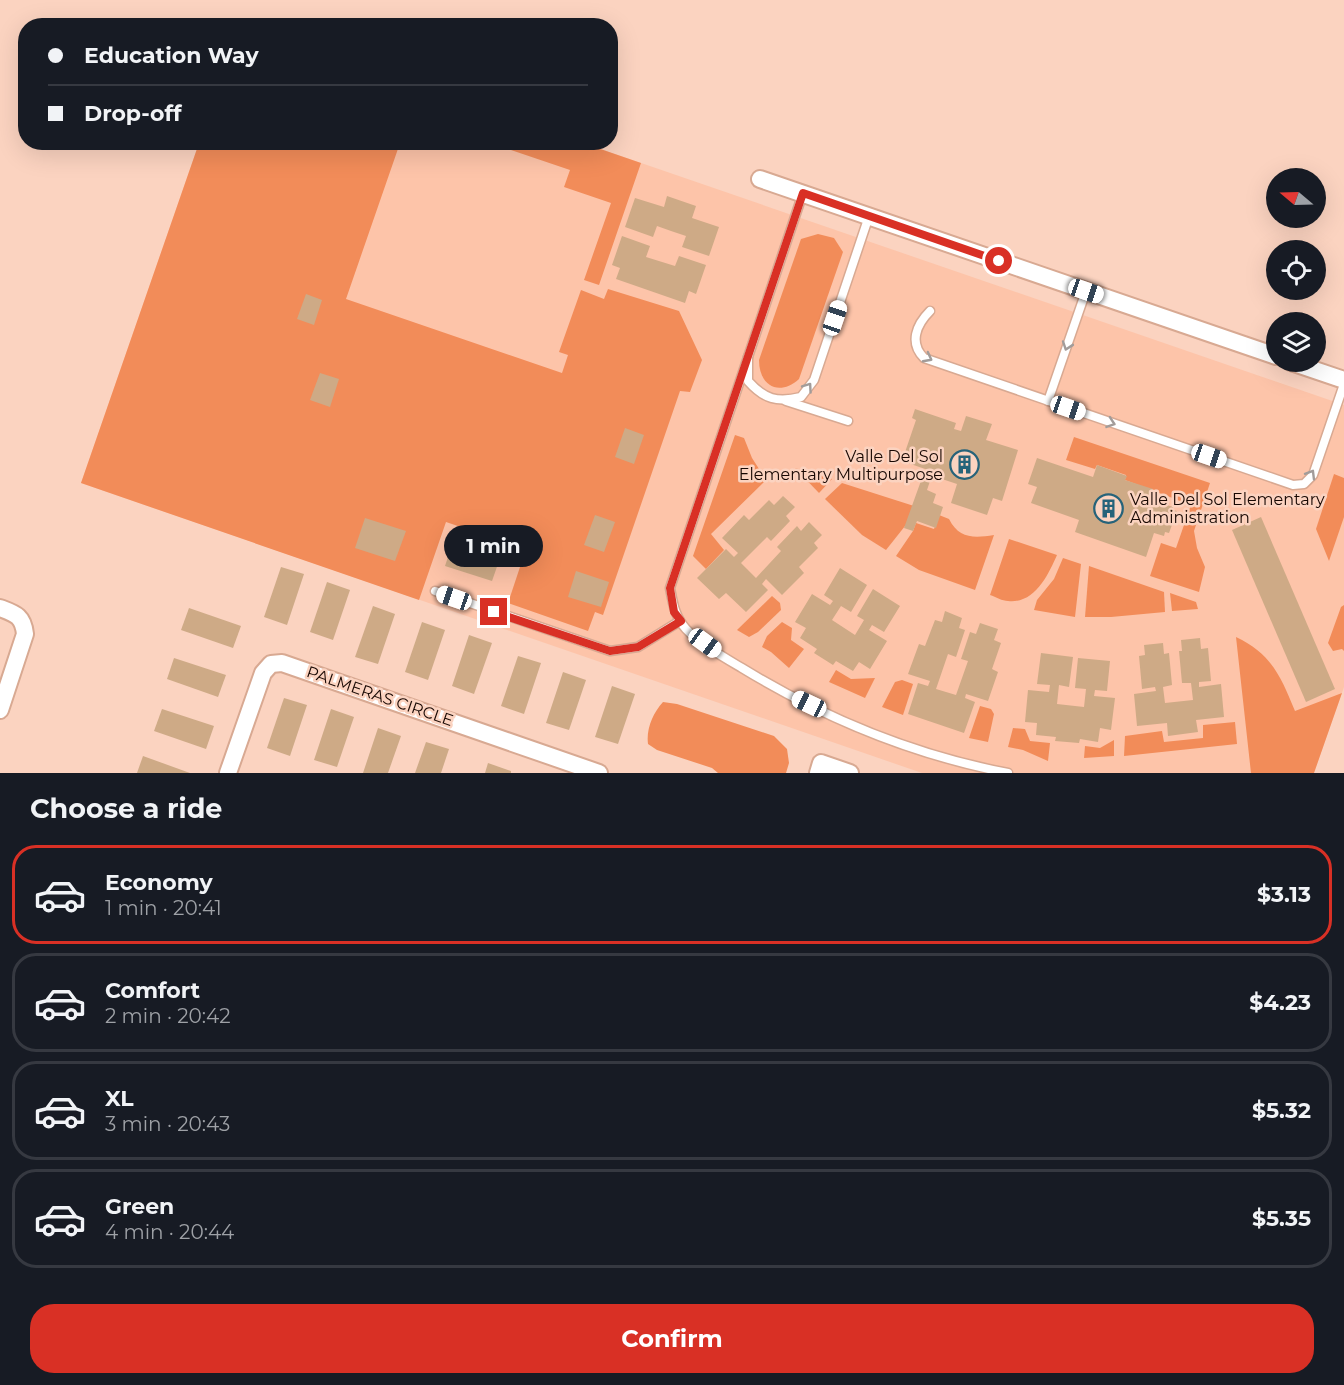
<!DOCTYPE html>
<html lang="en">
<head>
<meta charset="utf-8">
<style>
  :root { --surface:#171b24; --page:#242831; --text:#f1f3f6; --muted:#9ea1a6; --line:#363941; --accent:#d93025 }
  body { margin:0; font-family:Montserrat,sans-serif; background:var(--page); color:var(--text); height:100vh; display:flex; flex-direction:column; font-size:22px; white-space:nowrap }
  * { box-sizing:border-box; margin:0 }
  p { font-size:20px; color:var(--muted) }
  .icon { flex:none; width:33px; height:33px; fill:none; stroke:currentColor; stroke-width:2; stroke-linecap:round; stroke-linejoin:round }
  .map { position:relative; height:773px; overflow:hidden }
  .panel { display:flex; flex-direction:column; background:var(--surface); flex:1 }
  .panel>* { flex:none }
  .top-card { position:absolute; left:18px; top:18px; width:600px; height:132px; border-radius:24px; box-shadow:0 6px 24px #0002; display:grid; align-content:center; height:132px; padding:0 30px; background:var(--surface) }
  .needle { width:39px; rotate:289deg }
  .controls { position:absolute; left:1266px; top:168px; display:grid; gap:12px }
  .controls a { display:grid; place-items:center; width:60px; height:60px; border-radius:50%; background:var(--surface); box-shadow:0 6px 24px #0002; font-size:30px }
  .end { position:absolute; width:27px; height:27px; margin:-14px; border:8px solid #d93025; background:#fff; box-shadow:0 0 0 3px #fff }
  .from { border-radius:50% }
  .bubble { position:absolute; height:42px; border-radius:21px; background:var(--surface); box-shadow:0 6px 24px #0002; font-size:20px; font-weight:700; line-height:42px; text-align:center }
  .car { position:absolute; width:18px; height:36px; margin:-18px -9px; border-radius:8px; box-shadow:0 0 4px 2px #0007; background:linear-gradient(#fff 24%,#345 0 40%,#fff 0 76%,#345 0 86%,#fff 0) }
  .top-card b { display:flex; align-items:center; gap:21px; height:57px; font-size:22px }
  .top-card b+b { border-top:2px solid var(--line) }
  .top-card i { width:15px; height:15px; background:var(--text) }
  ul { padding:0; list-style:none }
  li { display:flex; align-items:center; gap:18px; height:99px; margin:0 12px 9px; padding:0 18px; border:3px solid var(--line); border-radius:24px }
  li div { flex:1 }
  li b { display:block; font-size:22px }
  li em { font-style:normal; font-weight:700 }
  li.on { border-color:var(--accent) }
  li>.icon { width:54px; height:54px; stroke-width:1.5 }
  h2 { padding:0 30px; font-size:27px; line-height:72px }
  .cta { display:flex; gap:12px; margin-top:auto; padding:12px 30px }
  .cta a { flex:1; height:69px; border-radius:24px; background:var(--accent); color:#fff; font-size:24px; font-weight:700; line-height:69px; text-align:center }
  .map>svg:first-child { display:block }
</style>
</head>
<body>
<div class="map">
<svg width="1344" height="773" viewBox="0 0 1344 773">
  <rect width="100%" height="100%" fill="#fbd3c0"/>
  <!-- built -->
  <path fill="#fdc4a9" d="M199,143H583L1344,405V687L1314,773H922L81,483Z"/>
  <!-- green -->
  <g fill="#f28c59">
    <path d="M199,143H400L346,299L562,373L568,355L559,352L581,290L604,299L608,289L679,311L702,360L690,392L680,391L603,615L595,612L588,631L508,603L526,549L446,522L419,600L81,483Z"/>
    <path d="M490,143H583L641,163L599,285L584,280L611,203L564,187L570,170Z"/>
    <path d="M818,234L834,238L843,252L799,379C779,397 759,386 759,360L801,239Z"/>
    <path d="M735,435L744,438L752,458L766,480L711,534L724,550L706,569L693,556Z"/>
    <path d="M1074,437L1210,483L1194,531L1197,548L1205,567L1199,592L1150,576L1161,543L1176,548L1191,505L1125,480L1126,475L1097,465L1095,469L1066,460Z"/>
    <path d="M795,468L832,479L819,493Z"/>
    <path d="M1334,474L1344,478V517L1329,561L1316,529Z"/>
    <path d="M842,483L914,506L909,521L886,550L862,535L825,499Z"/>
    <path d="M939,515L949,519C959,539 974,538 994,535L975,590L919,570L896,556L913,531L916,523L934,529Z"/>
    <path d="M1009,539L1057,555C1048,575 1035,604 1008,601C1002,601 996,597 990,595Z"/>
    <path d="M1063,558L1081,564L1075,617L1034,610L1037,600L1054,579Z"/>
    <path d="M1089,566L1164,592L1165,612L1111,617H1085Z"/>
    <path d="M1170,593L1196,602L1198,609L1172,611Z"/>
    <path d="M772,596L780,603L781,610L758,632L749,637L737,630Z"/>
    <path d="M1344,605V651L1342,649L1333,651L1328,643L1341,607Z"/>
    <path d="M782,622L792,628L791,640L804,649L789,668L771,652L762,647L767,636Z"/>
    <path d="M1236,637C1272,654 1281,677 1295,711L1342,693L1314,773H1251Z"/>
    <path d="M836,670L851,679L875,678L865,698L829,682Z"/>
    <path d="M902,680L913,684L903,715L882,707L895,682Z"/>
    <path d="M663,702L677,704L774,736L787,749L789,763L786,773H718L712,768L657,750L648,744C646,729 653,713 663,702Z"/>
    <path d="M980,706L991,709L994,714L988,742L969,738Z"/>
    <path d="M1235,722L1237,744L1124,756L1125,736L1162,731L1164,742L1203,738V725Z"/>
    <path d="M1013,728L1025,729L1030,741L1050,743L1048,761L1023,750L1008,747Z"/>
    <path d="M1114,740V756L1084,758L1085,746L1100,748Z"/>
  </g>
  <!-- building -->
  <g fill="#ceaa86">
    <path d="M667,196L696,206L692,218L719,227L709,256L682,247L686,236L671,231L657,226L653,237L625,227L635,198L664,207Z"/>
    <path d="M622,236L650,246L646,257L675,266L679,256L706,265L696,294L689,291L685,303L616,279L620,268L612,265Z"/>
    <path d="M306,294L322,300L314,325L297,319Z"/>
    <path d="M320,373L339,379L330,407L310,400Z"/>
    <path d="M915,409L956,423L954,429L961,431L966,416L992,424L986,440L1018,450L1002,501L993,498L987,515L951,503L957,484L927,474L928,470L902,461L916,420L912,418Z"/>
    <path d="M625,428L644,435L634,464L615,457Z"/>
    <path d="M1037,458L1093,477L1097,465L1127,476L1125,480L1153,489L1149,499L1173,507L1172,510L1177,511L1169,533L1165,532L1164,536L1154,533L1146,557L1075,532L1079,520L1031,503L1037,487L1028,484Z"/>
    <path d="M922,478L930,481L927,490L936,494L933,503L943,507L936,528L917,521L913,531L904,528Z"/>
    <path d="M783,496L795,507L786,516L790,521L771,541L767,537L741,563L756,578L781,551L777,547L797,526L801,531L809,522L822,535L814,543L818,548L799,567L804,573L782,595L766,579L762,584L768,590L746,612L726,593L719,599L697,578L726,549L734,557L738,553L722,538L744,515L749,520L769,500L774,505Z"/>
    <path d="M595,515L615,522L604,552L584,545Z"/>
    <path d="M1261,517L1335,689L1306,702L1232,530Z"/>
    <path d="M365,518L406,531L395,561L355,548Z"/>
    <path d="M453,542L500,558L492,581L445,566Z"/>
    <path d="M281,567L304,574L287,625L264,617Z"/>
    <path d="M840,568L867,585L851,612L841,606L832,620L855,635L864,620L857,616L873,589L900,606L884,632L872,625L869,630L887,641L870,669L859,662L853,671L836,661L833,665L814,653L817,649L800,638L806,628L795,622L812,594L830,605L833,601L824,595Z"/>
    <path d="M576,571L609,582L601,607L568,597Z"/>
    <path d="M327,582L350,590L333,640L310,632Z"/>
    <path d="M373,606L395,614L378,664L355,657Z"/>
    <path d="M189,608L241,626L233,648L181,630Z"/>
    <path d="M945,611L962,618L959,628L965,630L956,657L948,654L936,689L956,695L968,661L961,659L970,632L976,634L980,623L998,629L994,640L1001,643L992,669L998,672L988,701L966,694L965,698L975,702L964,733L908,714L918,683L928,686L930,681L908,674L919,644L925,646L935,620L942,622Z"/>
    <path d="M422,622L445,630L428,680L405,672Z"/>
    <path d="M469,635L492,643L474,694L452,686Z"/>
    <path d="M1200,638L1201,649L1208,648L1211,681L1199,682V687L1221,684L1224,717L1196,720L1198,732L1168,736L1167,723L1137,726L1134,694L1156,691L1155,687L1142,689L1139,656L1145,655L1144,645L1163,643L1164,654L1169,653L1172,685L1163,687L1165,703L1193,700L1191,683H1182L1179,651H1182L1181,640Z"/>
    <path d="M1041,653L1073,657L1069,687L1059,685L1057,704L1084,707L1086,689L1075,688L1078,658L1110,661L1107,691L1095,690L1094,696L1115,698L1111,730L1100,728L1098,742L1080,739L1079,743L1055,741L1056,737L1036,735L1037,723L1025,722L1028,690L1049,692L1050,685L1037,684Z"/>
    <path d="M518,656L541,663L524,714L501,706Z"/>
    <path d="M174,658L226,675L218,697L167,679Z"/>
    <path d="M563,672L586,680L569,730L546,723Z"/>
    <path d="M612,686L635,694L618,744L595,737Z"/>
    <path d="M284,698L307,705L290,756L267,748Z"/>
    <path d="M162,709L214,726L206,749L154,731Z"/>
    <path d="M331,709L354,717L337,767L314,760Z"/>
    <path d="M378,728L401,736L388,773H363Z"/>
    <path d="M426,742L449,749L441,773H415Z"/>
    <path d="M143,756L190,773H137Z"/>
    <path d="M488,763L511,771V773H485Z"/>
  </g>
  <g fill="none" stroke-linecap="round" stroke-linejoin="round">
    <defs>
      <g id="service">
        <path d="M803,193L748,357V381C764,399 777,403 801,397L814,380L869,216"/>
        <path d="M930,311C916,325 909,343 924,358L1293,485L1304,484L1313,475L1344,384"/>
        <path d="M748,357L670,588C673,604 675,617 686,629C700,644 725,658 742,668C824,718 914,755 1008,773"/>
        <path d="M786,401L848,421"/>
        <path d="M1048,401L1086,291"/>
        <path d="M435,591L610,651L638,647L680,621"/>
      </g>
      <g id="minor">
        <path d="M760,179L1276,356"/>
        <path d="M1291,362L1344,380"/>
        <path d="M0,608C16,614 23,616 25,634L0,710"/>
        <path d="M228,773L263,673L271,664L282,663L599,773"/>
        <path d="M818,773L821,763L850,773"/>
      </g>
    </defs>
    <!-- service casing -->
    <use href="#service" stroke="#d8a992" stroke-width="11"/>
    <!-- minor casing -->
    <use href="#minor" stroke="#d8a992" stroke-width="20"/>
    <!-- service -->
    <use href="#service" stroke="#fff" stroke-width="8"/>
    <!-- minor -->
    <use href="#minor" stroke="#fff" stroke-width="16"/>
  </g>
  <!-- one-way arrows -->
  <defs><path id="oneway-chevron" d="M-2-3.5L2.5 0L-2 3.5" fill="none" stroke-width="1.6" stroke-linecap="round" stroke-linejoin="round" transform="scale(1.5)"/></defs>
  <g stroke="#a29c9a">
    <use href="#oneway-chevron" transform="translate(1067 346) rotate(109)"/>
    <use href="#oneway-chevron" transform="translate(928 358) rotate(28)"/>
    <use href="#oneway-chevron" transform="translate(808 387) rotate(-55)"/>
    <use href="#oneway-chevron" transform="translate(1111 423) rotate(19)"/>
    <use href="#oneway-chevron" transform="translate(1311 474) rotate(-59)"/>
  </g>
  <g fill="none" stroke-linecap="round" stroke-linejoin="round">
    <!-- route -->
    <path stroke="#d93025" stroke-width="8" d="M494,612L610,651L638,647L681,621L674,612L670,588L803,193L999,261"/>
  </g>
  <!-- icons -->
  <defs>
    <symbol id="building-ring" viewBox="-11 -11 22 22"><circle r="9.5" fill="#fbd3c0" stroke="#26637a" stroke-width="1.5"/><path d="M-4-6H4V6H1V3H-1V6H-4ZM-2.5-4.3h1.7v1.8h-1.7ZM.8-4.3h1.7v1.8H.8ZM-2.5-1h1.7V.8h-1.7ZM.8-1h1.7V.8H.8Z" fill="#26637a"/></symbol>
  </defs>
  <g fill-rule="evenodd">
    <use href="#building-ring" x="948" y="448" width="33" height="33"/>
    <use href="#building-ring" x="1092" y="492" width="33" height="33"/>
  </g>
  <g text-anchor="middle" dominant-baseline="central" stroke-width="5" stroke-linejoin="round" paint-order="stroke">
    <!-- poi labels -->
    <g font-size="16" fill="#170702" stroke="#fbd3c0" text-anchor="end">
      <text x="943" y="456">Valle Del Sol<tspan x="943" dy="18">Elementary Multipurpose</tspan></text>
      <text x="1130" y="499" text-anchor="start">Valle Del Sol Elementary<tspan x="1130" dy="18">Administration</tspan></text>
    </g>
    <!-- street labels -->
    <g font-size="16" fill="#170702" stroke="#fbd3c0">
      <text transform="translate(380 696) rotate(19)">PALMERAS CIRCLE</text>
    </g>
  </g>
</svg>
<div class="controls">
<a><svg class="needle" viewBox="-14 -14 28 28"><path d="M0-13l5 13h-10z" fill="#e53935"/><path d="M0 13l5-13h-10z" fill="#9ea1a6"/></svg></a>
<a><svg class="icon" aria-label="locate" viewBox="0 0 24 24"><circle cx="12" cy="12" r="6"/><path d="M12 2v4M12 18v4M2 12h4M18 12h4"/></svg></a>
<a><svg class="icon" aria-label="layers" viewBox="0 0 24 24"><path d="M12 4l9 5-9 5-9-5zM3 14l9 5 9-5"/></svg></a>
</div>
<i class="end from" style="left:999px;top:261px"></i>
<i class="end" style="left:494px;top:612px"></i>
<div class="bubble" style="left:444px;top:525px;width:99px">1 min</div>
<i class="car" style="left:1086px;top:291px;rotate:109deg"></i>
<i class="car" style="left:835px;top:318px;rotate:19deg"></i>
<i class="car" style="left:1068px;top:408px;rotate:109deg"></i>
<i class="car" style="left:1209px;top:456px;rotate:109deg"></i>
<i class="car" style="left:454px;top:598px;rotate:289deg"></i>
<i class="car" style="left:705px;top:643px;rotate:126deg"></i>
<i class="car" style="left:809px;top:704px;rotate:295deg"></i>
<div class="top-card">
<b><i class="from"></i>Education Way</b>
<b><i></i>Drop-off</b>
</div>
</div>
<section class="panel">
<h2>Choose a ride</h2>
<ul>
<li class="on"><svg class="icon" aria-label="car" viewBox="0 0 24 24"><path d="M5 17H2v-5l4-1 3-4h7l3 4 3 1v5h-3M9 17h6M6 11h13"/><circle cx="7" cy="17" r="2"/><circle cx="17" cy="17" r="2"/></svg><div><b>Economy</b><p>1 min · 20:41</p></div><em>$3.13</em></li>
<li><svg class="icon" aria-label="car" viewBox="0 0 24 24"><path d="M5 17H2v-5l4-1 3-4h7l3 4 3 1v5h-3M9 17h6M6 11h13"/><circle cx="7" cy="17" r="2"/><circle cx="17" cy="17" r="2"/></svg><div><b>Comfort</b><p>2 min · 20:42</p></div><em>$4.23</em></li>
<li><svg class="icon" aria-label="car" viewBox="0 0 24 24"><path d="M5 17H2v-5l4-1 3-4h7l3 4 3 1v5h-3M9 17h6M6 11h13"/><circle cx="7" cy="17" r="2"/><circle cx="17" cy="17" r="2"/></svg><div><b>XL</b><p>3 min · 20:43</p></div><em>$5.32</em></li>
<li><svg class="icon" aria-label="car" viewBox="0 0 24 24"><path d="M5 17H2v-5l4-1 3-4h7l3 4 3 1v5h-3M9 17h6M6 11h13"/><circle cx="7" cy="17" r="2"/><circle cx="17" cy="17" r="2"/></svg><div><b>Green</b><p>4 min · 20:44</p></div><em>$5.35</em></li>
</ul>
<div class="cta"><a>Confirm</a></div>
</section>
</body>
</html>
